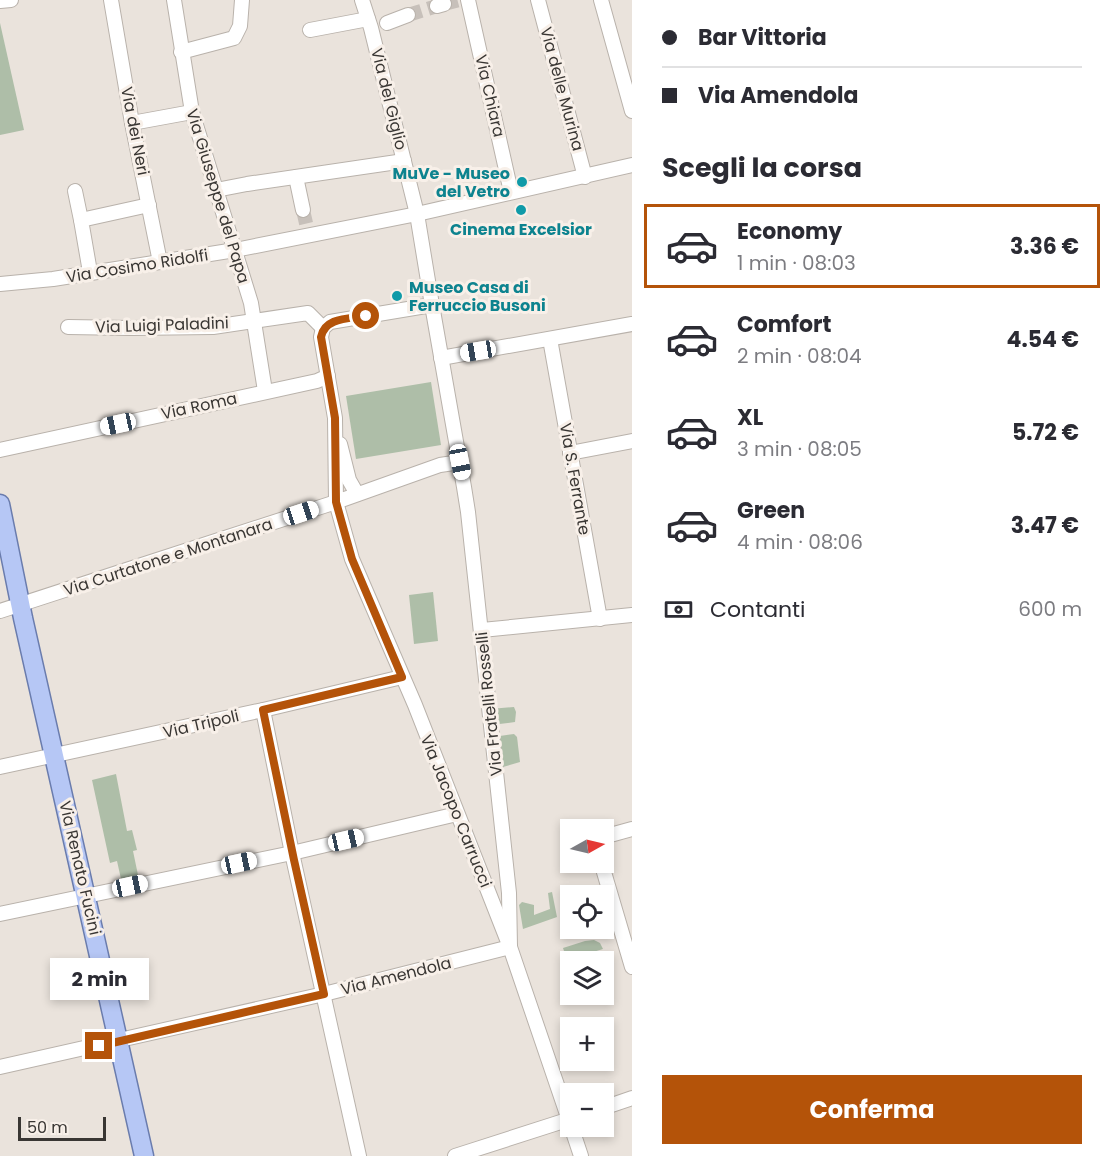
<!DOCTYPE html>
<html lang="it">
<head>
<meta charset="utf-8">
<style>
  :root { --surface:#fff; --page:#f2f2f3; --text:#2b2b33; --muted:#7c7c81; --line:#e1e1e2; --accent:#b45309 }
  body { margin:0; font-family:Poppins,sans-serif; background:var(--page); color:var(--text); height:100vh; display:flex; flex-direction:column; font-size:22px; white-space:nowrap }
  * { box-sizing:border-box; margin:0 }
  p { font-size:20px; color:var(--muted) }
  .icon { flex:none; width:33px; height:33px; fill:none; stroke:currentColor; stroke-width:2; stroke-linecap:round; stroke-linejoin:round }
  .map { position:relative; flex:1; overflow:hidden }
  .panel { display:flex; flex-direction:column; background:var(--surface); width:480px }
  .panel>* { flex:none }
  .hud { display:grid; align-content:center; height:132px; padding:0 30px; background:var(--surface) }
  .needle { width:39px; rotate:82deg }
  .buttons { position:absolute; left:560px; top:819px; display:grid; gap:12px }
  .buttons a { display:grid; place-items:center; width:54px; height:54px; border-radius:0px; background:var(--surface); box-shadow:0 3px 9px #0003; font-size:30px }
  .scale { position:absolute; left:18px; bottom:15px; width:88px; box-sizing:border-box; padding-left:6px; border:3px solid #393633; border-top:0; font-size:16px; line-height:21px; white-space:nowrap; color:#393633; -webkit-text-stroke:4px #f8f0e9; paint-order:stroke }
  .end { position:absolute; width:27px; height:27px; margin:-14px; border:8px solid #b45309; background:#fff; box-shadow:0 0 0 3px #fff }
  .from { border-radius:50% }
  .bubble { position:absolute; height:42px; border-radius:0px; background:var(--surface); box-shadow:0 3px 9px #0003; font-size:20px; font-weight:700; line-height:42px; text-align:center }
  .car { position:absolute; width:18px; height:36px; margin:-18px -9px; border-radius:8px; box-shadow:0 0 4px 2px #0007; background:linear-gradient(#fff 24%,#345 0 40%,#fff 0 76%,#345 0 86%,#fff 0) }
  .hud b { display:flex; align-items:center; gap:21px; height:57px; font-size:22px }
  .hud b+b { border-top:2px solid var(--line) }
  .hud i { width:15px; height:15px; background:var(--text) }
  ul { padding:0; list-style:none }
  li { display:flex; align-items:center; gap:18px; height:84px; margin:0 12px 9px; padding:0 18px; border:3px solid transparent; border-radius:0px }
  li div { flex:1 }
  li b { display:block; font-size:22px }
  li em { font-style:normal; font-weight:700 }
  li.selected { border-color:var(--accent) }
  li>.icon { width:54px; height:54px; stroke-width:1.5 }
  h2 { padding:0 30px; font-size:27px; line-height:72px }
  .pay { display:flex; align-items:center; gap:15px; height:66px; padding:0 30px; font-size:22px }
  .pay p { margin-inline-start:auto }
  .primary-button { display:flex; gap:12px; margin-top:auto; padding:12px 30px }
  .primary-button a { flex:1; height:69px; border-radius:0px; background:var(--accent); color:#fff; font-size:24px; font-weight:700; line-height:69px; text-align:center }
  main { display:flex; flex:1; min-height:0 }
  .map>svg:first-child { display:block }
</style>
</head>
<body>
<main>
<div class="map">
<svg width="632" height="1156" viewBox="0 0 632 1156">
  <rect width="100%" height="100%" fill="#eae3dc"/>
  <!-- green -->
  <g fill="#aebea8">
    <path d="M0,23L24,130L0,135Z"/>
    <path d="M431,382L441,445L356,459L346,396Z"/>
    <path d="M433,592L438,641L414,644L409,595Z"/>
    <path d="M514,707L516,712L515,722L491,725L490,709Z"/>
    <path d="M514,734L517,737L520,762L496,769L493,737Z"/>
    <path d="M116,774L127,831L132,830L137,850L133,851L138,875L121,879L117,861L110,863L92,780Z"/>
    <path d="M552,892L557,917L523,929L519,905L522,902L534,905V915L550,909L548,893Z"/>
    <path d="M594,940L600,943L603,949L567,960L563,948L585,941Z"/>
  </g>
  <g fill="none" stroke-linecap="round" stroke-linejoin="round">
    <!-- minor-tunnel -->
    <g stroke="#c7c0ba" stroke-width="14" stroke-dasharray="14 7" stroke-linecap="butt">
      <path d="M444,4L459,0"/>
      <path d="M408,15L437,6"/>
      <path d="M303,210L308,232"/>
    </g>
    <defs>
      <g id="minor">
        <path d="M111,0L132,123L160,262"/>
        <path d="M174,0L192,112L251,303L265,391"/>
        <path d="M362,0L371,28L417,214L432,305"/>
        <path d="M468,0L511,192"/>
        <path d="M538,0L585,177"/>
        <path d="M601,0L632,111"/>
        <path d="M0,1L11,0"/>
        <path d="M437,6L444,4"/>
        <path d="M387,23L408,15"/>
        <path d="M310,30L368,19"/>
        <path d="M181,52L234,38L240,26L242,0"/>
        <path d="M132,123L192,112"/>
        <path d="M296,177L303,210"/>
        <path d="M216,190L247,184L404,161"/>
        <path d="M75,191L81,220"/>
        <path d="M90,272L81,220L149,205"/>
        <path d="M0,284L53,279L235,250L417,214L632,165"/>
        <path d="M68,327L130,328L213,327L308,313L323,328"/>
        <path d="M550,339L600,619"/>
        <path d="M441,358L632,324"/>
        <path d="M340,444L349,480L357,494"/>
        <path d="M0,450L317,381L328,376"/>
        <path d="M570,453L632,441"/>
        <path d="M460,462L440,465L336,502L335,418L321,337L323,328L330,322L432,305L464,487L468,512L509,893L510,947"/>
        <path d="M0,611L336,502L352,559L415,705L510,947L570,1123"/>
        <path d="M482,630L632,615"/>
        <path d="M263,710L292,853L359,1156"/>
        <path d="M0,767L263,710L402,677"/>
        <path d="M603,837L632,829"/>
        <path d="M601,862L632,967"/>
        <path d="M0,914L292,853L457,814"/>
        <path d="M0,1067L324,994L510,947"/>
        <path d="M603,1108L632,1098"/>
        <path d="M571,1126L581,1156"/>
        <path d="M455,1156L570,1119"/>
      </g>
      <path id="major" d="M0,504L23,618L144,1156"/>
    </defs>
    <!-- minor casing -->
    <use href="#minor" stroke="#b9b2ab" stroke-width="16"/>
    <!-- major casing -->
    <use href="#major" stroke="#6a7cad" stroke-width="21"/>
    <!-- minor -->
    <use href="#minor" stroke="#fff" stroke-width="14"/>
    <!-- major -->
    <use href="#major" stroke="#b6c7f5" stroke-width="18"/>
  </g>
  <g fill="none" stroke-linecap="round" stroke-linejoin="round">
    <!-- route -->
    <path stroke="#b45309" stroke-width="8" d="M99,1046L324,994L294,860L263,710L402,677L352,559L336,502L335,418L321,337C325,317 349,319 366,316"/>
  </g>
  <!-- markers -->
  <g fill="#0f9aa8" stroke="#f8f0e9" stroke-width="2">
    <circle cx="522" cy="182" r="6"/>
    <circle cx="521" cy="210" r="6"/>
    <circle cx="397" cy="296" r="6"/>
  </g>
  <g text-anchor="middle" dominant-baseline="central" stroke-width="6" stroke-linejoin="round" paint-order="stroke">
    <!-- street labels -->
    <g font-size="16" fill="#393633" stroke="#f8f0e9">
      <text transform="translate(562 89) rotate(75)">Via delle Murina</text>
      <text transform="translate(490 96) rotate(77)">Via Chiara</text>
      <text transform="translate(389 99) rotate(76)">Via del Giglio</text>
      <text transform="translate(135 131) rotate(79)">Via dei Neri</text>
      <text transform="translate(218 196) rotate(73)">Via Giuseppe del Papa</text>
      <text transform="translate(137 266) rotate(-9)">Via Cosimo Ridolfi</text>
      <text transform="translate(162 325) rotate(-2)">Via Luigi Paladini</text>
      <text transform="translate(199 406) rotate(-12)">Via Roma</text>
      <text transform="translate(575 479) rotate(80)">Via S. Ferrante</text>
      <text transform="translate(168 557) rotate(-18)">Via Curtatone e Montanara</text>
      <text transform="translate(489 704) rotate(-96)">Via Fratelli Rosselli</text>
      <text transform="translate(201 724) rotate(-13)">Via Tripoli</text>
      <text transform="translate(456 811) rotate(68)">Via Jacopo Carrucci</text>
      <text transform="translate(80 868) rotate(77)">Via Renato Fucini</text>
      <text transform="translate(396 976) rotate(-14)">Via Amendola</text>
    </g>
    <!-- culture labels -->
    <g font-size="16" font-weight="bold" fill="#0d838f" stroke="#f8f0e9" text-anchor="end">
      <text x="510" y="173">MuVe - Museo<tspan x="510" dy="18">del Vetro</tspan></text>
      <text x="521" y="229" text-anchor="middle">Cinema Excelsior</text>
      <text x="409" y="287" text-anchor="start">Museo Casa di<tspan x="409" dy="18">Ferruccio Busoni</tspan></text>
    </g>
  </g>
</svg>
<div class="buttons">
<a><svg class="needle" viewBox="-14 -14 28 28"><path d="M0-13l5 13h-10z" fill="#e53935"/><path d="M0 13l5-13h-10z" fill="#7c7c81"/></svg></a>
<a><svg class="icon" aria-label="locate" viewBox="0 0 24 24"><circle cx="12" cy="12" r="6"/><path d="M12 2v4M12 18v4M2 12h4M18 12h4"/></svg></a>
<a><svg class="icon" aria-label="layers" viewBox="0 0 24 24"><path d="M12 4l9 5-9 5-9-5zM3 14l9 5 9-5"/></svg></a>
<a>+</a>
<a>−</a>
</div>
<div class="scale">50 m</div>
<i class="end from" style="left:366px;top:316px"></i>
<i class="end" style="left:99px;top:1046px"></i>
<div class="bubble" style="left:50px;top:958px;width:99px">2 min</div>
<i class="car" style="left:478px;top:351px;rotate:260deg"></i>
<i class="car" style="left:118px;top:424px;rotate:258deg"></i>
<i class="car" style="left:460px;top:462px;rotate:169deg"></i>
<i class="car" style="left:301px;top:513px;rotate:72deg"></i>
<i class="car" style="left:346px;top:840px;rotate:77deg"></i>
<i class="car" style="left:239px;top:863px;rotate:78deg"></i>
<i class="car" style="left:130px;top:886px;rotate:78deg"></i>
</div>
<section class="panel">
<div class="hud">
<b><i class="from"></i>Bar Vittoria</b>
<b><i></i>Via Amendola</b>
</div>
<h2>Scegli la corsa</h2>
<ul>
<li class="selected"><svg class="icon" aria-label="car" viewBox="0 0 24 24"><path d="M5 17H2v-5l4-1 3-4h7l3 4 3 1v5h-3M9 17h6M6 11h13"/><circle cx="7" cy="17" r="2"/><circle cx="17" cy="17" r="2"/></svg><div><b>Economy</b><p>1 min · 08:03</p></div><em>3.36 €</em></li>
<li><svg class="icon" aria-label="car" viewBox="0 0 24 24"><path d="M5 17H2v-5l4-1 3-4h7l3 4 3 1v5h-3M9 17h6M6 11h13"/><circle cx="7" cy="17" r="2"/><circle cx="17" cy="17" r="2"/></svg><div><b>Comfort</b><p>2 min · 08:04</p></div><em>4.54 €</em></li>
<li><svg class="icon" aria-label="car" viewBox="0 0 24 24"><path d="M5 17H2v-5l4-1 3-4h7l3 4 3 1v5h-3M9 17h6M6 11h13"/><circle cx="7" cy="17" r="2"/><circle cx="17" cy="17" r="2"/></svg><div><b>XL</b><p>3 min · 08:05</p></div><em>5.72 €</em></li>
<li><svg class="icon" aria-label="car" viewBox="0 0 24 24"><path d="M5 17H2v-5l4-1 3-4h7l3 4 3 1v5h-3M9 17h6M6 11h13"/><circle cx="7" cy="17" r="2"/><circle cx="17" cy="17" r="2"/></svg><div><b>Green</b><p>4 min · 08:06</p></div><em>3.47 €</em></li>
</ul>
<div class="pay"><svg class="icon" aria-label="cash" viewBox="0 0 24 24"><path d="M3 7h18v10H3z"/><circle cx="12" cy="12" r="2"/></svg>Contanti<p>600 m</p></div>
<div class="primary-button"><a>Conferma</a></div>
</section>
</main>
</body>
</html>
